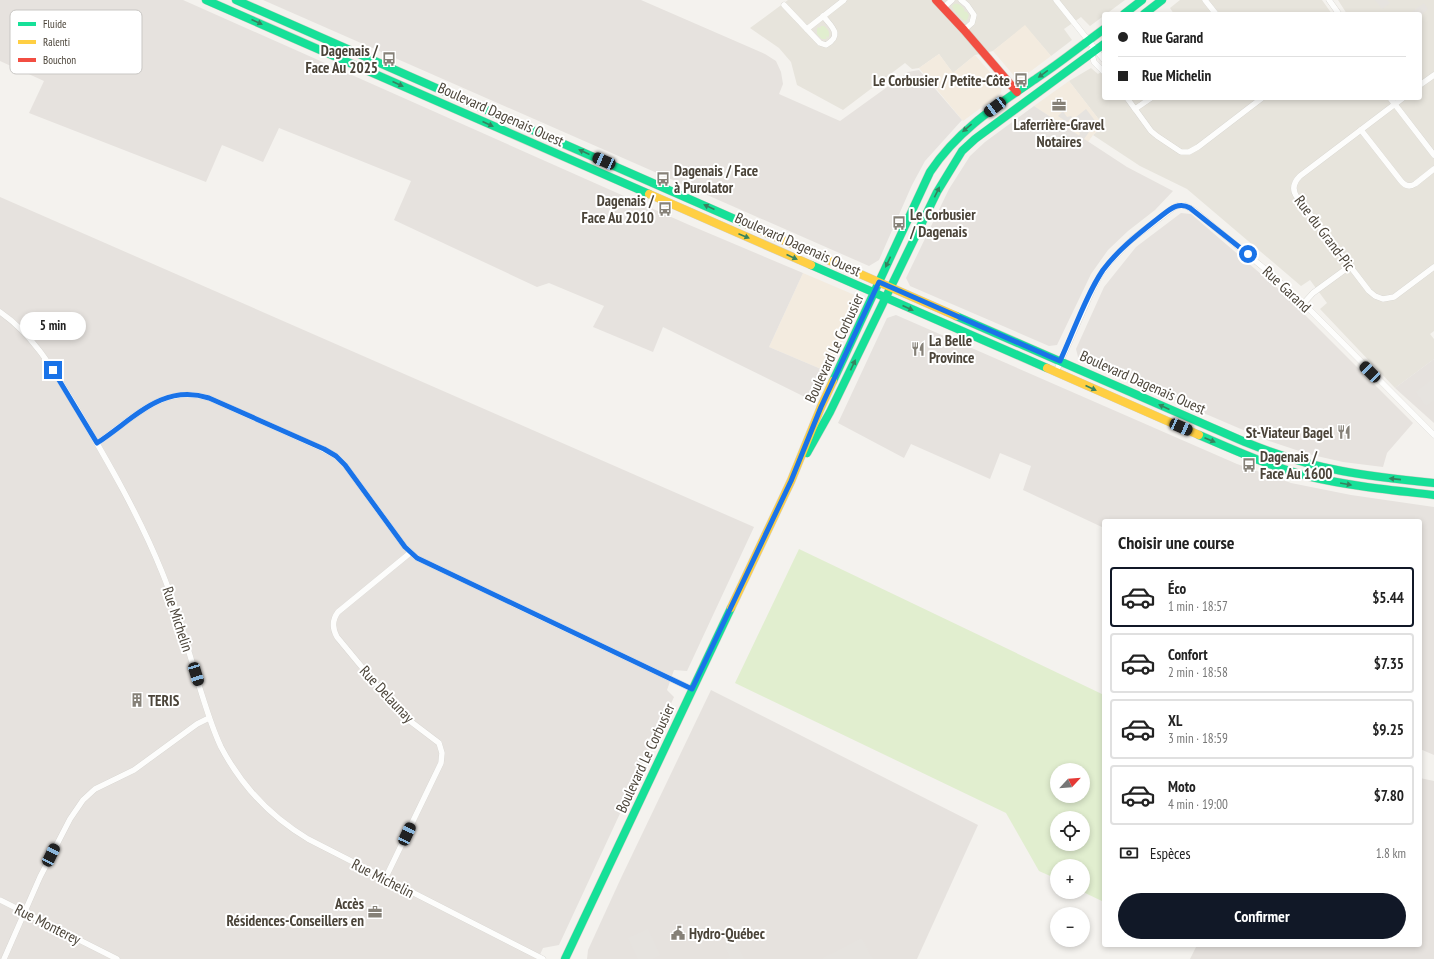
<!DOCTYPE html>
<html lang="fr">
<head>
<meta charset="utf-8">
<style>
  :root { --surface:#fff; --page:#f2f2f2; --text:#222; --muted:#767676; --line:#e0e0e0; --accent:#111827 }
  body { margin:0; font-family:"PT Sans Narrow",sans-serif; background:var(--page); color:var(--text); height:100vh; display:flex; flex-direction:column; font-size:15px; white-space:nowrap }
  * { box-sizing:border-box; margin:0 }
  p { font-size:13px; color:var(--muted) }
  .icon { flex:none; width:22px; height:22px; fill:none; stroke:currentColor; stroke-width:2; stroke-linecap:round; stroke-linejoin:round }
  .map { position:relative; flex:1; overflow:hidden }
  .sheet { position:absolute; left:1102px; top:519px; width:320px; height:428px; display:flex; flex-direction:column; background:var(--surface); border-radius:4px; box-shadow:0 2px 6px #0003 }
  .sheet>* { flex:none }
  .banner { position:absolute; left:1102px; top:12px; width:320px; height:88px; border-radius:4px; box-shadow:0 2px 6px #0003; display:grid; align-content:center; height:88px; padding:0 16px; background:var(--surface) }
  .needle { width:26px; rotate:64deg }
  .controls { position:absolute; left:1050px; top:763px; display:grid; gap:8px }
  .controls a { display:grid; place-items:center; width:40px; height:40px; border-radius:50%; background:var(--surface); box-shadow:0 2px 6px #0003; font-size:20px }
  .end { position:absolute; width:18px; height:18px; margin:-9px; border:5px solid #1a73e8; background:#fff; box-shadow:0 0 0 2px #fff }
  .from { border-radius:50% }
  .bubble { position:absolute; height:28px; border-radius:14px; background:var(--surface); box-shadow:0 2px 6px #0003; font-size:13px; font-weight:800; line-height:28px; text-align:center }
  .car { position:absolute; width:12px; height:24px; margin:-12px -6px; border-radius:5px; box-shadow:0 0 3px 1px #0007; background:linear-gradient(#222 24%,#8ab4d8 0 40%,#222 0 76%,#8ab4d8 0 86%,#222 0) }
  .banner b { display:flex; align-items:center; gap:14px; height:38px; font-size:15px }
  .banner b+b { border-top:1px solid var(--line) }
  .banner i { width:10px; height:10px; background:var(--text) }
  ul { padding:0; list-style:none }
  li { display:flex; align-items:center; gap:12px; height:60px; margin:0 8px 6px; padding:0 8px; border:2px solid var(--line); border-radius:4px }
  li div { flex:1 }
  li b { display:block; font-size:15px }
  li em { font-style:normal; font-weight:800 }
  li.current { border-color:var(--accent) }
  li>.icon { width:36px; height:36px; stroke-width:1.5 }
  h2 { padding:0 16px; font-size:18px; line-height:48px }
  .pay { display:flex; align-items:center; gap:10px; height:44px; padding:0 16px; font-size:15px }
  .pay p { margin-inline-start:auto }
  .action { display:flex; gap:8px; margin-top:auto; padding:8px 16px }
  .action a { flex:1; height:46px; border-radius:24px; background:var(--accent); color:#fff; font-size:16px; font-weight:800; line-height:46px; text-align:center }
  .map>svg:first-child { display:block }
</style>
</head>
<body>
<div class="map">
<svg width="1434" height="959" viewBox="0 0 1434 959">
  <rect width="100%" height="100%" fill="#f4f2ee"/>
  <!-- residential -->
  <g fill="#e7e4dc">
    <path d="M788,0H1125L1090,26L1081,17L1064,29L1072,40L1051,56L1025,26L993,51L975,55L953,73L939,54L919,68L912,69L905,63L843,110L797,85L791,62L779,48L750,28Z"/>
    <path d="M1180,0H1322L1332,14H1174L1170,8Z"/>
    <path d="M1338,0H1434V331L1430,334L1434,339V359L1395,388L1320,309L1327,303L1310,280L1301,286L1187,189L1140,166L1093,135L1104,126L1069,81L1091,68L1098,74L1104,70V98H1420V14H1347Z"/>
  </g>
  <!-- commercial -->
  <g fill="#f3ebdf">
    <path d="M1025,25L1051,56L1019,80L1015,77L993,51Z"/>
    <path d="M939,54L953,73L975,55L1002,86L1001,93L963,121L919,68Z"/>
    <path d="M1069,81L1104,126L1093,135L1088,142L1034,106Z"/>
    <path d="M803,273L857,296L860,303L828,372L769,347Z"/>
  </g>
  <!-- industrial -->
  <g fill="#e6e2de">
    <path d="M0,0H183L687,224L803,273L769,347L828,372L813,401L663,327L653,352L593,327L604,306L549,283L537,287L394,220L411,181L279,128L263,162L222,145L206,182L29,113L44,81L0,61Z"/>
    <path d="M263,0H641L765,54L776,61L781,72L783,84L779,94L840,121L908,72L919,70L962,120L925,161L912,185L879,260L869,266Z"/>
    <path d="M1034,106L1127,167L1173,191L1155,210L1128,231L1108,250L1091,274L1057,345L1049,346L910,286L906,278L949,189L970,156L985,142Z"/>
    <path d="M0,197L754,527L687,671L674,670L667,690L674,697L559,945L543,948L538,959H0Z"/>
    <path d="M1181,213L1191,214L1283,293L1413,423L1387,453L1383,467L1343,462L1308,454L1269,441L1084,362L1078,357L1076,349L1104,287L1136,247Z"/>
    <path d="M896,315L1237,464L1291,483L1351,495L1434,507V755L1420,749V521H1104V528L1023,490L1031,466L1000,453L990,479L911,444L904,458L838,423L887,318Z"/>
    <path d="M1434,359V423L1395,388Z"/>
    <path d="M711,690L978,825L917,959H587L588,950L621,878Z"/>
    <path d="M1420,778L1434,781V959H1190L1197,945H1420Z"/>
  </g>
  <!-- green -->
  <g fill="#e1eecf" fill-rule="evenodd">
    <path d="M954,4C959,3 962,6 965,10L964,11L965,12L966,11L969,15L967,20L965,21C960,18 954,11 952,6Z"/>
    <path d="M820,26H824C828,29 831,33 828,38L827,36L826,37L827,39H822L817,34V29L818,27L820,28L821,27Z"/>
    <path d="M799,549L1104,695V902L1083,892V866H1057V879L1039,871L1006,813L735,683ZM1057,770H1083V796H1057ZM1057,818H1083V844H1057Z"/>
  </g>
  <!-- parking -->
  <g fill="#e6e3df">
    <path d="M1375,0H1387L1390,3L1382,9Z"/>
    <path d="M1424,3L1428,9L1420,16V14H1409Z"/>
    <path d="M1086,109L1096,122L1087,130L1089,132L1084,139L1079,136L1080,133L1077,131L1078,130L1071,121Z"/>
    <path d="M1063,111L1067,117L1071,116L1072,117L1067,122L1058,116Z"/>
    <path d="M1434,378V400L1426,406L1416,392Z"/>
    <path d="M648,929L660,955L652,959H638L628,938Z"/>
    <path d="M862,938L873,959H821Z"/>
    <path d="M735,941L744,959H726L730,957L725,946Z"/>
  </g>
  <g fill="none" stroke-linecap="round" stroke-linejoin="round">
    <defs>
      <g id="street">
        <path d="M961,0L967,5L974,15L972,23L964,30"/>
        <path d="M1056,0L1104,60"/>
        <path d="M1205,0L1216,14"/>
        <path d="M1329,0L1339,14"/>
        <path d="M784,5L820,43L826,45C843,35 832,27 823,16"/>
        <path d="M943,8L952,0"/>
        <path d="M807,29L844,0"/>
        <path d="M1091,50L1094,62L1104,72"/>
        <path d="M1420,85L1434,75"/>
        <path d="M1127,98L1151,131L1157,136L1181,152H1189L1198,147L1262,98"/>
        <path d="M1390,98L1434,155"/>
        <path d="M1403,98L1300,176C1293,183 1292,190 1297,197L1369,291L1375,296L1383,299L1394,297L1434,267"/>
        <path d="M1135,109L1151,98"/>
        <path d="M1361,130L1401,181C1405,186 1410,187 1415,184L1434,169"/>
        <path d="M1303,304L1313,293L1350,266"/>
        <path d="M0,312C35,336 55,373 77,409C108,462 139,515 162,572C176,606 186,641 196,676C204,700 210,724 221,747C241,785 271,817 308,839L543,959"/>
        <path d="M1056,372L1092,291L1100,275L1110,262L1131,240L1173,208L1179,205H1184L1195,211L1271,274L1310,310L1434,435"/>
        <path d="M97,443C133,419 161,384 209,398L321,448L336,456L345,465L405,547L417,558L692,689"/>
        <path d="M385,879L441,763L442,753L439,743L410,721L390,701L337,637C332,628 332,620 338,612L410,553"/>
        <path d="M0,900L117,959"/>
        <path d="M4,959L40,877L70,819L83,800L95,789L134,770L197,724L209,718"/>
      </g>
      <g id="fast">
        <path d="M206,0L649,194"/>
        <path d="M236,0L746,224"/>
        <path d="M1124,14L1142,0"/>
        <path d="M1144,14L1162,0"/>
        <path d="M811,265L1047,368"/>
        <path d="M956,316L1245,442C1277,455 1309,465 1342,471C1373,477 1403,480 1434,483"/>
        <path d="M833,381L930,172C958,130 996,106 1037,78C1060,63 1082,45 1104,29"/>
        <path d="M1199,435C1234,450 1269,466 1307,476C1349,486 1391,490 1434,495"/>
        <path d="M807,453L830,412L937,192L962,151L975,139L1104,44"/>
        <path d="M565,959L731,608"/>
      </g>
      <g id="slow">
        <path d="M649,194L811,265"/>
        <path d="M746,224L956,316"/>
        <path d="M1047,368L1199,435"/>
        <path d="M731,608L791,481L821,407L833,381"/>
      </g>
      <path id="jam" d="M936,0L964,30L1017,92"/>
    </defs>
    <!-- street casing -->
    <use href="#street" stroke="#d2d0cb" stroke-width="6"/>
    <!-- fast casing -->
    <use href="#fast" stroke="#d3cfc5" stroke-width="9"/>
    <!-- slow casing -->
    <use href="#slow" stroke="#d3cfc5" stroke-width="9"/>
    <!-- jam casing -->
    <use href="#jam" stroke="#d3cfc5" stroke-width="9"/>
    <!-- street -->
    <use href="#street" stroke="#fdfdfc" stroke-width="5.5"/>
    <!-- fast -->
    <use href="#fast" stroke="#16e098" stroke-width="8"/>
    <!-- slow -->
    <use href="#slow" stroke="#ffcf43" stroke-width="8"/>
    <!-- jam -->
    <use href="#jam" stroke="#f24e42" stroke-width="8"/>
  </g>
  <!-- one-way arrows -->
  <defs><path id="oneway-solid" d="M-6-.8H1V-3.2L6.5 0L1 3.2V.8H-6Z"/></defs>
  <g fill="#36825f">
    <use href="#oneway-solid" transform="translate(257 22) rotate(24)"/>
    <use href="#oneway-solid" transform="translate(1043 74) rotate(144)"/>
    <use href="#oneway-solid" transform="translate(398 84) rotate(24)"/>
    <use href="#oneway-solid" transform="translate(488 124) rotate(24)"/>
    <use href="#oneway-solid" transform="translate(967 128) rotate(140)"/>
    <use href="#oneway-solid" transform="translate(584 152) rotate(-156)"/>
    <use href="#oneway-solid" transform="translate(937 192) rotate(-64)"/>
    <use href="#oneway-solid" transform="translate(709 207) rotate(-156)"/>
    <use href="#oneway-solid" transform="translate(744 236) rotate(23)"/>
    <use href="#oneway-solid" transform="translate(792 257) rotate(24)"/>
    <use href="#oneway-solid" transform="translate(888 262) rotate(115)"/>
    <use href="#oneway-solid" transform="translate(908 308) rotate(24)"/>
    <use href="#oneway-solid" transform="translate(853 365) rotate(-65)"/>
    <use href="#oneway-solid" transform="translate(1091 388) rotate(24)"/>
    <use href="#oneway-solid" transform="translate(1164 407) rotate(-156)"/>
    <use href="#oneway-solid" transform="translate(1210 440) rotate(23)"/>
    <use href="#oneway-solid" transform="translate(1395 479) rotate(-174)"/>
    <use href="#oneway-solid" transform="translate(1346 484) rotate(10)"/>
  </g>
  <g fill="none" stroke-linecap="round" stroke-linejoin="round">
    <!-- route -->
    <path stroke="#1a73e8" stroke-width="5" d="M53,370L97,443C133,420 161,383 209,398L324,449L336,456L345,465L405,547L417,558L692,689L791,481L821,407L879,282L1060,361C1073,333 1086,295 1103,270C1118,250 1137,235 1156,220C1167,212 1177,200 1190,208L1248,254"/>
  </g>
  <!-- icons -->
  <defs>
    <symbol id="bus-bare" viewBox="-9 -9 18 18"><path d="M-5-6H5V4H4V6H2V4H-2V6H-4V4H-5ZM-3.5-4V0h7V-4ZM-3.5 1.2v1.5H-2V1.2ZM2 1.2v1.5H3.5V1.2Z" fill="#868178" stroke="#fff" stroke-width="2.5" paint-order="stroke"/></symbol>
    <symbol id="office-bare" viewBox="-9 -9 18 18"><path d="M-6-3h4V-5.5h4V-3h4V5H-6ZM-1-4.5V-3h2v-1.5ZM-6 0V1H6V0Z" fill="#868178" stroke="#fff" stroke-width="2.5" paint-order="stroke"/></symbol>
    <symbol id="restaurant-bare" viewBox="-9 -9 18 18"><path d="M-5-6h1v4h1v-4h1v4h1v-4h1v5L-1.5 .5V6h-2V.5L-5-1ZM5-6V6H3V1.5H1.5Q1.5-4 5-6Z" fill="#868178" stroke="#fff" stroke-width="2.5" paint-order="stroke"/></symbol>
    <symbol id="building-bare" viewBox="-9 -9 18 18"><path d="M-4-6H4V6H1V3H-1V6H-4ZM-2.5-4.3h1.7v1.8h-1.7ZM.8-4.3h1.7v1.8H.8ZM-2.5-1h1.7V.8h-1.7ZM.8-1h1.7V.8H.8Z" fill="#868178" stroke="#fff" stroke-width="2.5" paint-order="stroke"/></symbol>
    <symbol id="civic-bare" viewBox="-9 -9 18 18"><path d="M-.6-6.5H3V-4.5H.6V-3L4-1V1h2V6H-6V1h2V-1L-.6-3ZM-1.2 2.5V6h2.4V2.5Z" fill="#868178" stroke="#fff" stroke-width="2.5" paint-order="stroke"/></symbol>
  </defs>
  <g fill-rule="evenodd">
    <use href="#bus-bare" x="379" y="49" width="20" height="20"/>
    <use href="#bus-bare" x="1011" y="70" width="20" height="20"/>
    <use href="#office-bare" x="1049" y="95" width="20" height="20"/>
    <use href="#bus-bare" x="653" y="169" width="20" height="20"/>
    <use href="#bus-bare" x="655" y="199" width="20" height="20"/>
    <use href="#bus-bare" x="889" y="213" width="20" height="20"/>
    <use href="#restaurant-bare" x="908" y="339" width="20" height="20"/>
    <use href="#restaurant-bare" x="1334" y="422" width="20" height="20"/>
    <use href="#bus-bare" x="1239" y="455" width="20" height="20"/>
    <use href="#building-bare" x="127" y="690" width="20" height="20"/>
    <use href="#office-bare" x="365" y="902" width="20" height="20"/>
    <use href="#civic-bare" x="668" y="923" width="20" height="20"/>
  </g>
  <g text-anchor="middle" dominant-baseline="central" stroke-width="4" stroke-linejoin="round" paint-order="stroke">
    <!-- poi labels -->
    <g font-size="15" font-weight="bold" fill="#4b4439" stroke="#fff" text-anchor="start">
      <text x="378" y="50" text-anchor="end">Dagenais /<tspan x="378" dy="17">Face Au 2025</tspan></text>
      <text x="1010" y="80" text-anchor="end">Le Corbusier / Petite-Côte</text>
      <text x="1059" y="124" text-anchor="middle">Laferrière-Gravel<tspan x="1059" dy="17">Notaires</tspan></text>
      <text x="674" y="170">Dagenais / Face<tspan x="674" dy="17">à Purolator</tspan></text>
      <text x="654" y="200" text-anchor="end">Dagenais /<tspan x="654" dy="17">Face Au 2010</tspan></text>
      <text x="910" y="214">Le Corbusier<tspan x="910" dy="17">/ Dagenais</tspan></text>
      <text x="929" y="340">La Belle<tspan x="929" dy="17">Province</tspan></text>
      <text x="1333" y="432" text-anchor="end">St-Viateur Bagel</text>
      <text x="1260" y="456">Dagenais /<tspan x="1260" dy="17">Face Au 1600</tspan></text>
      <text x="148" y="700">TERIS</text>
      <text x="364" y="903" text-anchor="end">Accès<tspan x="364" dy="17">Résidences-Conseillers en</tspan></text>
      <text x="689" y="933">Hydro-Québec</text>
    </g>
    <!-- street labels -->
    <g font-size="15" fill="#4b4439" stroke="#fff">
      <text transform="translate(501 114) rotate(24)">Boulevard Dagenais Ouest</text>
      <text transform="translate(1325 233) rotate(53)">Rue du Grand-Pic</text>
      <text transform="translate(798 244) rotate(24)">Boulevard Dagenais Ouest</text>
      <text transform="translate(1287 289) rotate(43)">Rue Garand</text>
      <text transform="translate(834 348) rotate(-65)">Boulevard Le Corbusier</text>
      <text transform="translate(1143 382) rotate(24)">Boulevard Dagenais Ouest</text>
      <text transform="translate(178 619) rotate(72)">Rue Michelin</text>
      <text transform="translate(387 694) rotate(47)">Rue Delaunay</text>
      <text transform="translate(645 758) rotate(-65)">Boulevard Le Corbusier</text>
      <text transform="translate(383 878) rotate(27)">Rue Michelin</text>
      <text transform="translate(48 924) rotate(27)">Rue Monterey</text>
    </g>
  </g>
  <!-- legend -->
  <rect x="10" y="10" width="132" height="64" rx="6" fill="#fff" stroke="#c9c7c4" stroke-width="1"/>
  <rect x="18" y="22" width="18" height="4" fill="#16e098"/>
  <rect x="18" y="40" width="18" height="4" fill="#ffcf43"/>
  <rect x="18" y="58" width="18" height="4" fill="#f24e42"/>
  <g font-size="11" fill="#4b4439">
    <text x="43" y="28">Fluide</text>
    <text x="43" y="46">Ralenti</text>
    <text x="43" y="64">Bouchon</text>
  </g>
</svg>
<div class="controls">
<a><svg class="needle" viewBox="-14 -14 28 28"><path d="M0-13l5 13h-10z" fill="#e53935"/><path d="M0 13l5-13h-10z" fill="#767676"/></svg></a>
<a><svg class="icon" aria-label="locate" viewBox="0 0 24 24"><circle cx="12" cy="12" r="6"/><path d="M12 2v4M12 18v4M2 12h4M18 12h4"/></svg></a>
<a>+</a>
<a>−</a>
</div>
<i class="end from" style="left:1248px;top:254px"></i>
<i class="end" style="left:53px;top:370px"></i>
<div class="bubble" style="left:20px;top:312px;width:66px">5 min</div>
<i class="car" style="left:995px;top:107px;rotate:233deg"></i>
<i class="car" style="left:604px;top:161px;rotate:294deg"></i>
<i class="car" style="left:1370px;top:372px;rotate:315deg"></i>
<i class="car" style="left:1181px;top:427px;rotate:114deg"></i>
<i class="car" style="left:196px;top:674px;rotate:163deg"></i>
<i class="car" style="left:407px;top:834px;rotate:25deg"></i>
<i class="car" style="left:51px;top:855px;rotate:26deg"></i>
<div class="banner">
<b><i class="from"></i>Rue Garand</b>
<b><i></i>Rue Michelin</b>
</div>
<section class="sheet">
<h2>Choisir une course</h2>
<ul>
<li class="current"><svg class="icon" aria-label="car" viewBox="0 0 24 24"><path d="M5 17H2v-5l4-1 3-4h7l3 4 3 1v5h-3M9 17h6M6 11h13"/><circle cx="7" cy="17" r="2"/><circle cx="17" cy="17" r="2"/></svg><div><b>Éco</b><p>1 min · 18:57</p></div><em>$5.44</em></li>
<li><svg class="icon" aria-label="car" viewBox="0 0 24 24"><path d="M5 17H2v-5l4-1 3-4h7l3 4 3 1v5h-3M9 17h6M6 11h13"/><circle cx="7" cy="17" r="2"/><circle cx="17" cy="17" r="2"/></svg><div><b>Confort</b><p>2 min · 18:58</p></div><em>$7.35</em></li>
<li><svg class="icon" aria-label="car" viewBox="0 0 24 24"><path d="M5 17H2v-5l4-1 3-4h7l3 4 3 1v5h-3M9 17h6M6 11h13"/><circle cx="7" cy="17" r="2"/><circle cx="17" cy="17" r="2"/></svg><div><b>XL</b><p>3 min · 18:59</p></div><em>$9.25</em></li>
<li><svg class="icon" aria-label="car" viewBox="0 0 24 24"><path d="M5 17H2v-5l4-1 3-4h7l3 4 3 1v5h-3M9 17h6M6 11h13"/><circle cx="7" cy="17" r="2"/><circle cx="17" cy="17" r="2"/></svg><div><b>Moto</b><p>4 min · 19:00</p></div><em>$7.80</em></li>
</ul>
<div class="pay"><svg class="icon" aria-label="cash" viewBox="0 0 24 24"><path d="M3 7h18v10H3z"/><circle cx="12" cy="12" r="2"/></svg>Espèces<p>1.8 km</p></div>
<div class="action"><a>Confirmer</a></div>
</section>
</div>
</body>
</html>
